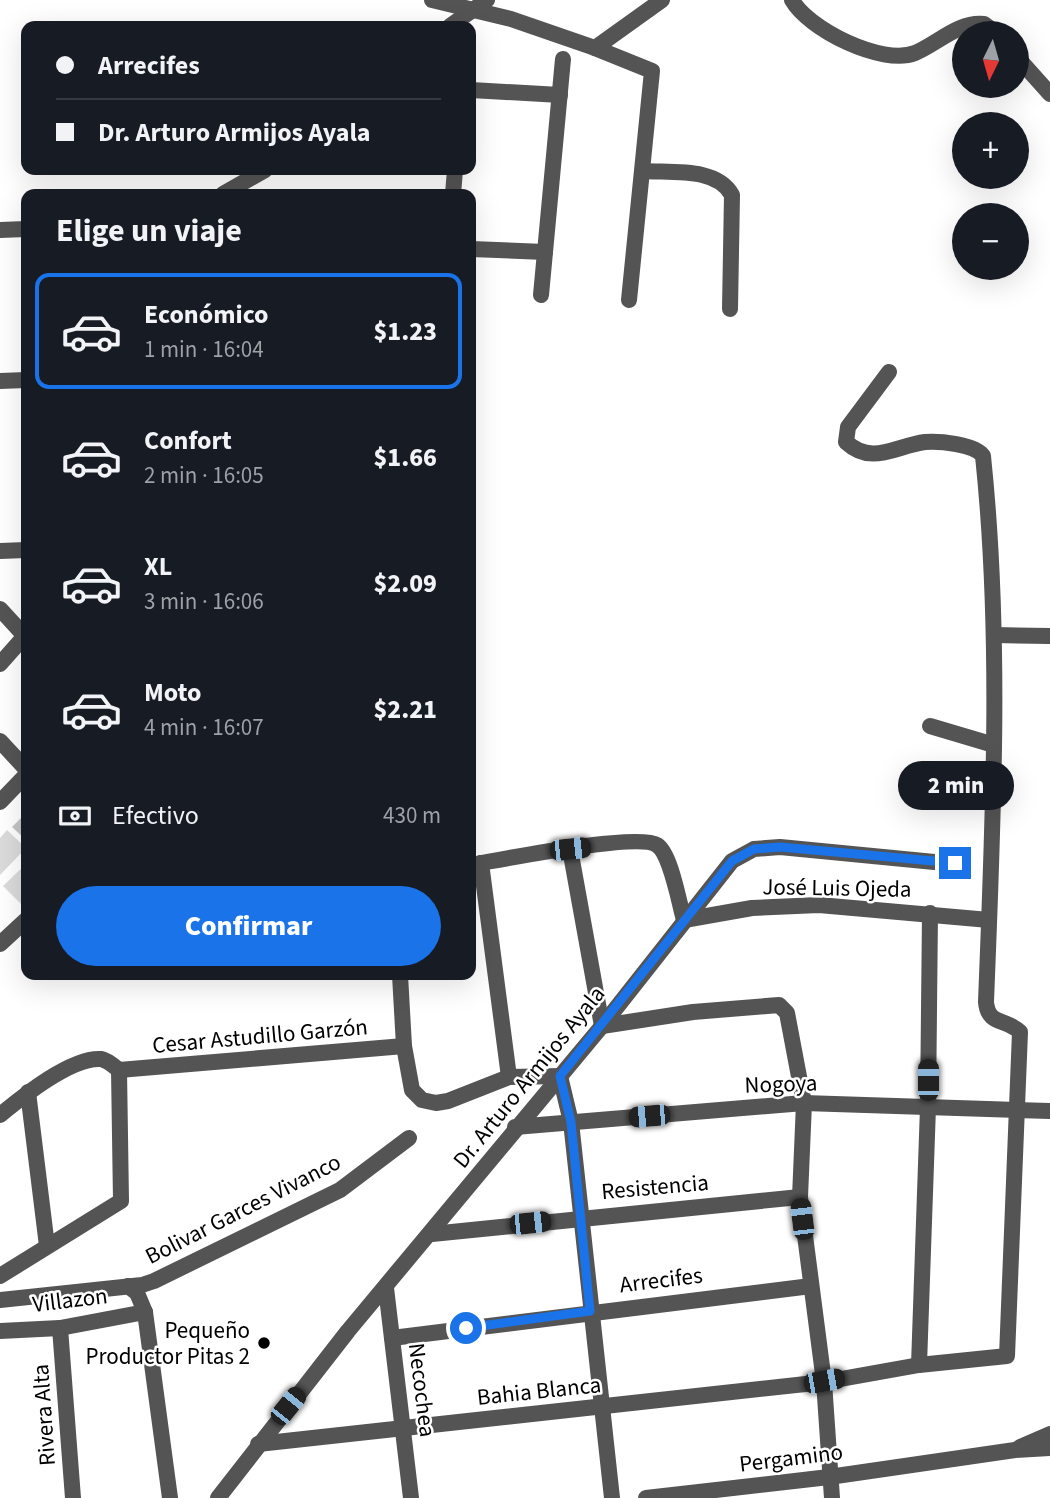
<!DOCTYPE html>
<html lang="es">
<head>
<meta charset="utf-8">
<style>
  :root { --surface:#171b24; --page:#20242c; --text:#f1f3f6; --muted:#9ea1a6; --line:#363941; --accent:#1a73e8 }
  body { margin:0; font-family:"Source Sans 3",sans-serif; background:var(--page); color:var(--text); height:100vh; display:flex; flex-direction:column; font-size:26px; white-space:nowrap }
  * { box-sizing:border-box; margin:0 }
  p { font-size:23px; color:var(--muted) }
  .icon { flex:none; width:38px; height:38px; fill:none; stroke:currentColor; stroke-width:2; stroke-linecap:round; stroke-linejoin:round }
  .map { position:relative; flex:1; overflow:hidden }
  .panel { position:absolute; left:21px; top:189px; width:455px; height:791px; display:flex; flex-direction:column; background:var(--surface); border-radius:14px; box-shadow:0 7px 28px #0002 }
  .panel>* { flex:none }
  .guide { position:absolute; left:21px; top:21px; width:455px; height:154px; border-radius:14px; box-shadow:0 7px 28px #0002; display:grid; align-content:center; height:154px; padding:0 35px; background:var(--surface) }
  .needle { width:46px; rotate:185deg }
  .tools { position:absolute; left:952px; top:21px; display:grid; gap:14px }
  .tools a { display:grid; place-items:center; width:77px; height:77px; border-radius:50%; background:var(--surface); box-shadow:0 7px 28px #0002; font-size:35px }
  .end { position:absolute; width:32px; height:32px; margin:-16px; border:9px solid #1a73e8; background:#fff; box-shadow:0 0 0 4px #fff }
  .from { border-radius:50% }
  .bubble { position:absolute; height:49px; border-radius:24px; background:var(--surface); box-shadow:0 7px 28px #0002; font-size:23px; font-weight:800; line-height:49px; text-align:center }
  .car { position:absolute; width:21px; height:42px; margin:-21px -10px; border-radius:9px; box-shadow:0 0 5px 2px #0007; background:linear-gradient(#222 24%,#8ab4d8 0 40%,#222 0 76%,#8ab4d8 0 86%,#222 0) }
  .guide b { display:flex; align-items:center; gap:24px; height:66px; font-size:26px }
  .guide b+b { border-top:2px solid var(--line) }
  .guide i { width:18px; height:18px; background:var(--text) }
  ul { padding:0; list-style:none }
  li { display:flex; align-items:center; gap:21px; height:116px; margin:0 14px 10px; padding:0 21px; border:4px solid transparent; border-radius:14px }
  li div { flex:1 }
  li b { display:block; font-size:26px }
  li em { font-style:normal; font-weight:800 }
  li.selected { border-color:var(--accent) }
  li>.icon { width:63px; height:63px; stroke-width:1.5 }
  h2 { padding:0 35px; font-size:32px; line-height:84px }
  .pay { display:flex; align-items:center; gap:18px; height:77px; padding:0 35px; font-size:26px }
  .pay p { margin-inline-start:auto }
  .cta { display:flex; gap:14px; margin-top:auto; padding:14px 35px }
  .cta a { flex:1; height:80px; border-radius:42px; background:var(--accent); color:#fff; font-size:28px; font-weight:800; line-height:80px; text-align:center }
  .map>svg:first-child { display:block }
</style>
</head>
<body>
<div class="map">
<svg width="1050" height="1498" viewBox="0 0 1050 1498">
  <rect width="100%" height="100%" fill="#fff"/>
  <!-- green -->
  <g fill="#dbdbdb">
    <path d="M7,830L26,848L0,875V838Z"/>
    <path d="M26,864V909L3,886Z"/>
  </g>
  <!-- building -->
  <path fill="#c4c4c4" d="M26,813V840L12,827Z"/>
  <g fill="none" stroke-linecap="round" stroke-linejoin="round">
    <!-- minor -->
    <g stroke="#545454" stroke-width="16">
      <path d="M432,0L511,19L595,48L652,71L629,300"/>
      <path d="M792,0C808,29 882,66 915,53C937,44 959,21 984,24L996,33"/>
      <path d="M450,26L487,0"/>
      <path d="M595,48L662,0"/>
      <path d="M1017,57L1050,94"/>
      <path d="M471,90L560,95"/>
      <path d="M643,171C672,173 717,167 732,195L730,309"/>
      <path d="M223,194L265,170"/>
      <path d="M453,194L455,170"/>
      <path d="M0,230L26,229"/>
      <path d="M471,249L545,252"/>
      <path d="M541,295L563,59"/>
      <path d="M0,381L26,380"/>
      <path d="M0,551L26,550"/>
      <path d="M0,609L23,634V638L0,664"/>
      <path d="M994,635L1050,636"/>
      <path d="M930,726L994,745"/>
      <path d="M0,741L26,769"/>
      <path d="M0,802L26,775"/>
      <path d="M570,849L602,1026L693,1012L779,1005L787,1013L804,1103L800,1197L824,1382L832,1498"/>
      <path d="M481,863L509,1077"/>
      <path d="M471,867L481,863C509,858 639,833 657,845C671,854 679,903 684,920L752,908L819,905L989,920"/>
      <path d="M0,944L26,920"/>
      <path d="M400,975L404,1046L412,1090L422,1100L436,1103L448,1101L509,1077L560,1076L571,1122L612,1498"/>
      <path d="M119,1070L404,1046"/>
      <path d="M28,1092L47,1246"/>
      <path d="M0,1115C22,1097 71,1057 101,1059C107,1060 114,1066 119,1070"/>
      <path d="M515,1127L804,1103L1050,1111"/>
      <path d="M432,1234L800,1197"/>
      <path d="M0,1276L121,1201L119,1070"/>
      <path d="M128,1286L137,1293L145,1312L170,1498"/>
      <path d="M386,1288L411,1498"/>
      <path d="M0,1300L142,1285L154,1281L340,1190L409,1138"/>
      <path d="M60,1328L73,1498"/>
      <path d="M0,1331L60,1328L145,1312"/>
      <path d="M392,1338L811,1286"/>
      <path d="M919,1365L928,1107L930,913"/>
      <path d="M258,1444L824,1382L919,1365L1007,1356L1020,1032C1006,1018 988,1026 986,1002C993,820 1002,637 983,456C975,444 939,441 925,442C895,446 872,466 846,442L848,427L889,372"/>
      <path d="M1020,1447L1050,1434"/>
      <path d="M218,1498L348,1331L602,1026L732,861L754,849L780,847L955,864"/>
      <path d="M646,1498L829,1477L1015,1450L1050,1448"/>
    </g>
  </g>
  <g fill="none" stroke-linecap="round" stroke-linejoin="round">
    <!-- route -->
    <path stroke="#1a73e8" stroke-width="9" d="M466,1328L590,1311L571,1122L560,1076L732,861L754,849L780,847L955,863"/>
  </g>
  <!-- markers -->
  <circle fill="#000" stroke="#fff" stroke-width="2.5" cx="264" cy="1343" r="7"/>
  <g text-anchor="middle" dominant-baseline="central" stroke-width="5" stroke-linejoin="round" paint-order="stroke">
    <!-- street labels -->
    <g font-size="23" fill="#000" stroke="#fff">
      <text transform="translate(837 888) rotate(1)">José Luis Ojeda</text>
      <text transform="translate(260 1036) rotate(-5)">Cesar Astudillo Garzón</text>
      <text transform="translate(529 1077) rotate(-51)">Dr. Arturo Armijos Ayala</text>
      <text transform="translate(781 1084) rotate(-2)">Nogoya</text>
      <text transform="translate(655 1187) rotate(-5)">Resistencia</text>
      <text transform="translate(243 1209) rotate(-27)">Bolivar Garces Vivanco</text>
      <text transform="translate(661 1280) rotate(-7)">Arrecifes</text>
      <text transform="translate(70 1300) rotate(-7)">Villazon</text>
      <text transform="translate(422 1390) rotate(83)">Necochea</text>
      <text transform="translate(539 1391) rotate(-6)">Bahia Blanca</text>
      <text transform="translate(44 1415) rotate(-94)">Rivera Alta</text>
      <text transform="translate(791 1458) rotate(-7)">Pergamino</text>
    </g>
    <!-- poi labels -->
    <g font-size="23" fill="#000" stroke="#fff" text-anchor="end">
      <text x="250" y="1330">Pequeño<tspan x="250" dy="26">Productor Pitas 2</tspan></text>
    </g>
  </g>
</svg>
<div class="tools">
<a><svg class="needle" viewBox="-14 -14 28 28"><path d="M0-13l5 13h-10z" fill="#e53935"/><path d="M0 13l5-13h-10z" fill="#9ea1a6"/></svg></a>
<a>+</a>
<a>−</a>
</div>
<i class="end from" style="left:466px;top:1328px"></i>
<i class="end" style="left:955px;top:863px"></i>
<div class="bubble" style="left:898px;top:761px;width:116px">2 min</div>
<i class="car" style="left:570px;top:849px;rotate:84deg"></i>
<i class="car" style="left:928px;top:1080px;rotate:0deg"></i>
<i class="car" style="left:649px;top:1116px;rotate:265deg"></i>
<i class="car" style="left:802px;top:1219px;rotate:353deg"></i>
<i class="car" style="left:530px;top:1223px;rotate:84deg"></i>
<i class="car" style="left:824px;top:1381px;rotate:80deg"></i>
<i class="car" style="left:288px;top:1406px;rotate:39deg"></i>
<div class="guide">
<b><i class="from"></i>Arrecifes</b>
<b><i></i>Dr. Arturo Armijos Ayala</b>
</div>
<section class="panel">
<h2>Elige un viaje</h2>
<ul>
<li class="selected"><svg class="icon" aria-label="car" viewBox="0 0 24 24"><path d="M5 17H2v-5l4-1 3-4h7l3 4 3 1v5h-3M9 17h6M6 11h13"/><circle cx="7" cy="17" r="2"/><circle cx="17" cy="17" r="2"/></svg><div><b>Económico</b><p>1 min · 16:04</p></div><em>$1.23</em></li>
<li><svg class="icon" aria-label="car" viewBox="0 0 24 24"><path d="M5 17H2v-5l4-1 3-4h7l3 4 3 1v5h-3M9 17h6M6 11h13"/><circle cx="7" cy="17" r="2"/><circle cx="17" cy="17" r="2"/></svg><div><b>Confort</b><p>2 min · 16:05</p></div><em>$1.66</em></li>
<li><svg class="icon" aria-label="car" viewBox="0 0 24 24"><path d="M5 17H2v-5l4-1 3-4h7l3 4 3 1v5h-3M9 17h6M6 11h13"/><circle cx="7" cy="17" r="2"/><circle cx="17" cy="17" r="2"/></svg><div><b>XL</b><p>3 min · 16:06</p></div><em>$2.09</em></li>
<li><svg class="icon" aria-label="car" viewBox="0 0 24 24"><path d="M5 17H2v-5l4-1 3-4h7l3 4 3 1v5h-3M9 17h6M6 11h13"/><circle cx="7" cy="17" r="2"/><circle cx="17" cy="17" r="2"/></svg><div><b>Moto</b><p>4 min · 16:07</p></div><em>$2.21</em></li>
</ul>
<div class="pay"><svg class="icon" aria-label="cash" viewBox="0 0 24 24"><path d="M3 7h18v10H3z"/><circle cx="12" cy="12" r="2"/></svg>Efectivo<p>430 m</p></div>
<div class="cta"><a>Confirmar</a></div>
</section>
</div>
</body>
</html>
